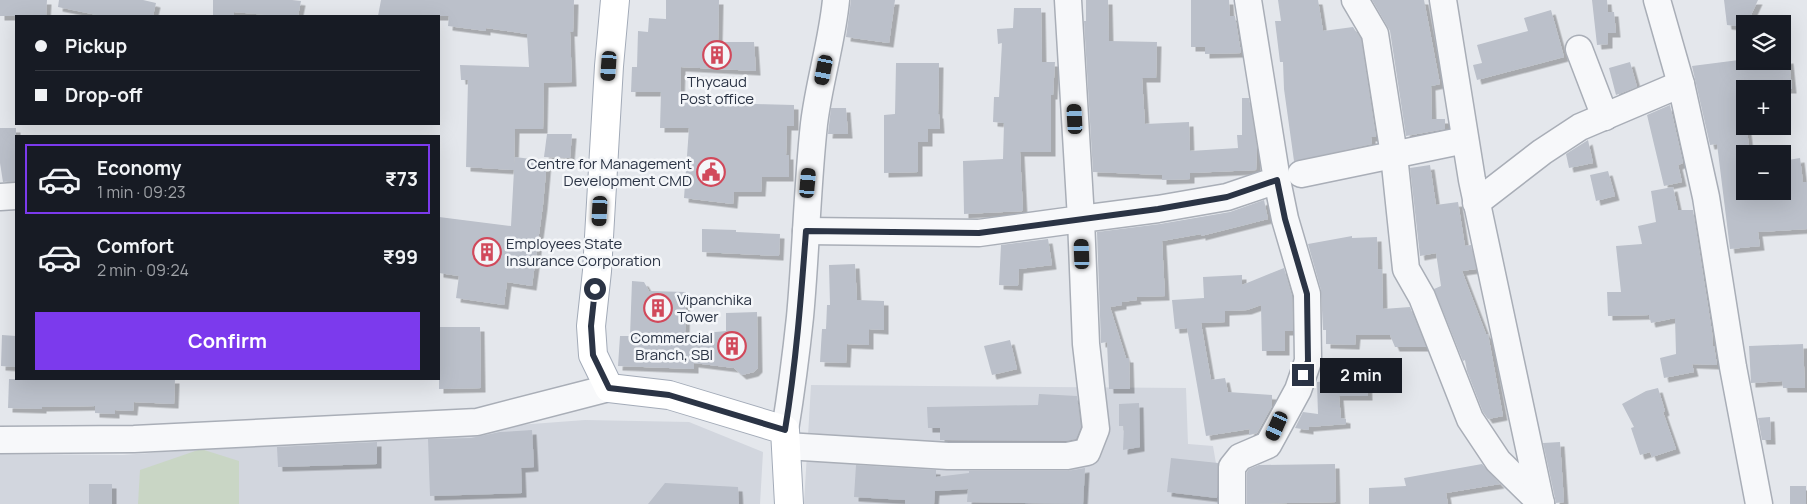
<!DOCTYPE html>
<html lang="en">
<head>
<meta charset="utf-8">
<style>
  :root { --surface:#171b24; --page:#20242c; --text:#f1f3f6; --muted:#9ea1a6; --line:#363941; --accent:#7c3aed }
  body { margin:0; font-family:Manrope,sans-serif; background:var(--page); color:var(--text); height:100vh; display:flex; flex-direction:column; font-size:19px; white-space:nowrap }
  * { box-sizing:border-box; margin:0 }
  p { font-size:16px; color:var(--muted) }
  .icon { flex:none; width:28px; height:28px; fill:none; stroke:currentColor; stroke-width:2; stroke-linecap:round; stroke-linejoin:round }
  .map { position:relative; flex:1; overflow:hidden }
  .side { position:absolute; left:15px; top:135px; width:425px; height:245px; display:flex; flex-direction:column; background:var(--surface); border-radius:0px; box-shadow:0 5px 20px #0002 }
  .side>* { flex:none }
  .hud { position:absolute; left:15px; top:15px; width:425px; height:110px; border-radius:0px; box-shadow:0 5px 20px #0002; display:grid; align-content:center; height:110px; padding:0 20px; background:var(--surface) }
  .fabs { position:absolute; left:1736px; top:15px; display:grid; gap:10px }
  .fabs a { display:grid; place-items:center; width:55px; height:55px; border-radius:0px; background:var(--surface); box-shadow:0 5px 20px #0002; font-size:25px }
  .end { position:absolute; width:22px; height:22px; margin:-11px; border:6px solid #2b3445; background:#fff; box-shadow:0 0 0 2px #fff }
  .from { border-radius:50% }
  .bubble { position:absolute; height:35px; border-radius:0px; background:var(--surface); box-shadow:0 5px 20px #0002; font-size:16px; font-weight:700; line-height:35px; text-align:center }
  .car { position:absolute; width:15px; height:30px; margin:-15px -8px; border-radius:6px; box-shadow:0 0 4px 1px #0007; background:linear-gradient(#222 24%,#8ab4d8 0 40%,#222 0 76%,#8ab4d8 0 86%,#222 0) }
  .hud b { display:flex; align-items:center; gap:18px; height:48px; font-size:19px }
  .hud b+b { border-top:1px solid var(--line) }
  .hud i { width:12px; height:12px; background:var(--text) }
  ul { padding:9px 0 0; list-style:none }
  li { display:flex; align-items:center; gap:15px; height:70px; margin:0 10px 8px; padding:0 10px; border:2px solid transparent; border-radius:0px }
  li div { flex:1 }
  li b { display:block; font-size:19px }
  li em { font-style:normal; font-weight:700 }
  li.current { border-color:var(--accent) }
  li>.icon { width:45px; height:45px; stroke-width:1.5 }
  .action { display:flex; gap:10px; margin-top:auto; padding:10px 20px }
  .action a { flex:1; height:58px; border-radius:0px; background:var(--accent); color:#fff; font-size:20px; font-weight:700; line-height:58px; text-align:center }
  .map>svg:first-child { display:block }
</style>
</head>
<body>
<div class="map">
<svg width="1807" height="504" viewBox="0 0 1807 504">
  <defs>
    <filter id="shadow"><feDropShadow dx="4.5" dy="4.5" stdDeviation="0" flood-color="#0004"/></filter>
  </defs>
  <rect width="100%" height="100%" fill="#e4e7ec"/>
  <!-- built -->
  <g fill="#d2d6de">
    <path d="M811,385L1186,388L1188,444L1213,446L1223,504H804Z"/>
    <path d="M585,420L689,422L763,452L760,504H0V454L123,455Z"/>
  </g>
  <!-- green -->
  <path fill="#c9d6c5" d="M201,449L239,461V504H138L140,470Z"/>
  <!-- building -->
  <g fill="#bbc0ca" filter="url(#shadow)">
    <path d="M0,0H47L46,16H0Z"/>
    <path d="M59,0H143L156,3L153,16H102L58,7Z"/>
    <path d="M213,0H292L301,1L298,16H277L234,12V16H213Z"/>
    <path d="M381,0H574L573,32H570L572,82L544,83L543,129H515L514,164L515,157L547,161L543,205L532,286L507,282L504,305L456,298L459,276L439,273V217L511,226L514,170L466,167L468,80H461L460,65L529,67L527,34L486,28V31L448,26L449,16H378Z"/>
    <path d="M666,0H719L718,42H754L756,71L681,67L680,102L794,105V126H787L786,155H789V177H762L761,192H734L733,204L684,198L689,128H660L661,92H631L632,67H637L638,31L648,32L649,18L666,19Z"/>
    <path d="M851,0H895L889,43L846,37Z"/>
    <path d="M1086,0H1108L1109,41L1157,42L1156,78H1142L1145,124L1189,122L1190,151L1238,148L1237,135H1242V98H1249L1257,148L1256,170L1190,173V179L1162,180V175L1093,172L1084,21H1086Z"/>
    <path d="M1191,0H1229L1230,16H1235L1241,53L1205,54V47H1191Z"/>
    <path d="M1278,0H1318L1323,31L1353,27L1361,39L1376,137H1371L1372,144L1294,161L1284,89L1283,62H1280L1275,21H1281Z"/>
    <path d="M1372,0H1424L1440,84L1431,86L1432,119H1445V129L1406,136L1390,31Z"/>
    <path d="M1592,0H1607L1608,12H1614L1616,33H1608V44L1597,45Z"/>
    <path d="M1724,0H1758L1747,24L1736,26L1727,25Z"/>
    <path d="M1014,8H1041L1042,62H1055L1053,95H1051V152H1020L1023,211L964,214L963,161L1003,159L1004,123L993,122L994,97H999L1002,43L998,44L997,29L1013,28Z"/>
    <path d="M1551,10L1564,57L1477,80L1473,65L1482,63L1477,45L1528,31L1524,18Z"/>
    <path d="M1789,59L1792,89H1745V130H1747L1750,154H1745V191H1782V161L1800,158L1803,182H1807V229L1758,232L1760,246L1730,249L1717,144L1710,145L1692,66L1739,60L1740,64L1782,61V60Z"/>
    <path d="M1630,62L1637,87L1616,95L1609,68Z"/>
    <path d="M896,63H939L938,114H939L940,129H928V142H918V172L884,173V115L895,114Z"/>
    <path d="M1670,105L1683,163L1678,165L1682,182L1664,186L1647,115Z"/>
    <path d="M831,108H846L848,134H828Z"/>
    <path d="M0,128H16V181L3,182L0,163Z"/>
    <path d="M547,134H572L570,158L544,157Z"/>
    <path d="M1588,140L1593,163L1569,168L1566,154Z"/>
    <path d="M1430,165L1436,205L1458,202L1465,246L1471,245L1476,269L1462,271L1486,334H1488L1503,416L1488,419L1483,412L1467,371L1465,360L1463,361L1434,289L1441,286L1436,253L1420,256L1410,168Z"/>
    <path d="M1608,171L1615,196L1596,201L1590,175Z"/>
    <path d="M1673,187L1678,210H1693L1712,332L1713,346H1714L1717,365L1692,364L1694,372L1664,378L1660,358L1676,354L1675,318L1651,323L1649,315L1608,316L1607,292H1621L1616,246L1642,244L1638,226L1656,222L1651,191Z"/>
    <path d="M1264,200L1268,219L1201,236V234L1162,241L1165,296L1136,297L1137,300L1122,302V305L1110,307L1126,358H1129L1130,389H1109L1107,342L1101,343L1097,232L1160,224L1230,212Z"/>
    <path d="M702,229L736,230V232L780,234L779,256L702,252Z"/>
    <path d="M1352,236V238L1377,237L1378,269H1382L1383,309L1410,307L1426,347H1395L1390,335H1356L1355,345L1326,344V330H1323L1321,290L1308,244Z"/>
    <path d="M1048,239L1052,265L1019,269L1018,286L999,285L1001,245Z"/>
    <path d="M855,264L857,300L884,301V330L869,329V345L847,344L846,363L820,362L822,329H826L827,305H830L829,265Z"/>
    <path d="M1284,268L1292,296L1293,331H1285V351H1262L1261,305L1247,310L1225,311V322L1201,323L1211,380L1225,378L1228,392L1272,395V406L1257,433L1249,435L1250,429L1206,436L1187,328L1175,329L1172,300L1204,298L1203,277L1242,275V285Z"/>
    <path d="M632,281L644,282L649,291L686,292L685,335L726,331V313L757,312L758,368L754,372L742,375L734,368L694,363V369L618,366L620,336H630Z"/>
    <path d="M439,327H480L481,388L439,389Z"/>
    <path d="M2,335L16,336V367L1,366Z"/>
    <path d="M1010,340L1017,369L992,375L984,346Z"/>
    <path d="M1803,344L1805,388H1783L1782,381L1751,383L1749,346Z"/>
    <path d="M1367,373L1368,396H1339L1341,418L1346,419V424L1309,427V430L1295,428L1303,412L1318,414L1317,382L1341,380V374Z"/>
    <path d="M9,379H175L174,404L134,402L133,411L115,410V414L95,413V406L42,407V409L8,408Z"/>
    <path d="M1658,388L1665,411L1663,412L1676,449L1652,457L1650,452L1640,455L1631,428L1634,427L1622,404L1646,391Z"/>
    <path d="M1039,394L1077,396L1081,427L1076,439L1066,441L940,440V428H928L927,407L1038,405Z"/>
    <path d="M1139,403L1140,447L1123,450L1124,426H1119V404Z"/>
    <path d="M1770,417L1771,440H1762L1758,418Z"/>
    <path d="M532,430L534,467L521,468L522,493L430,496L428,439L471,438L500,432Z"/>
    <path d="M377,442V464L278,467L277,447Z"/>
    <path d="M1560,442L1564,502L1556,503L1543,443Z"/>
    <path d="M1171,458L1218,463L1217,498L1167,492Z"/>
    <path d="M1335,464L1336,502L1247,504V472L1249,469L1259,465Z"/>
    <path d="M1482,464L1500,484L1446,493L1448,504H1369V488L1406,486L1404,478Z"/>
    <path d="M856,465L936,470V477L969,473V471H1067L1085,468L1083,504L967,502L968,489L935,491L934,504H905V500L854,497Z"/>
    <path d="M665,483L738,487L739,504H648Z"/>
    <rect x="89" y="484" width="23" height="20"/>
    <rect x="1790" y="486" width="16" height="18"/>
  </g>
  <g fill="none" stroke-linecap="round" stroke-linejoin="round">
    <defs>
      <g id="minor">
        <path d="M1355,0L1375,34L1394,155L1406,269L1422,297L1470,419L1498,461L1541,503"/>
        <path d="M1443,0L1472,180L1541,504"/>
        <path d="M1657,0L1681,84L1706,197L1733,367L1759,504"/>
        <path d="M1579,49L1605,117"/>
        <path d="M1301,174L1465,140"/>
        <path d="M0,197L16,196"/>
        <path d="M1476,203L1542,152L1580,127L1681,84"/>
        <path d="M806,231L979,233L1081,219L1068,0"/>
        <path d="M785,430C791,393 796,355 800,317C806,253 807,188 814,124C819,82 832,42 836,0"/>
        <path d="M0,440L134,439L477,422L609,388"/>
        <path d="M786,446L948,456H1067L1087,452L1096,429L1086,344L1081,219L1158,209L1227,197L1277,180L1248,0"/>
        <path d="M1232,504V467L1240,457L1268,445L1298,390L1308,361L1307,294L1285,219L1277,180"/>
      </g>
      <path id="major" d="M615,0L609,66L597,271L591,326L593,355L609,388L669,395L785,430L789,504"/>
    </defs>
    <!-- minor casing -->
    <use href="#minor" stroke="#a9aeb7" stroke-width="29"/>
    <!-- major casing -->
    <use href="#major" stroke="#a3abb8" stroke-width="30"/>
    <!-- minor -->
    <use href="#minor" stroke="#f7f8fa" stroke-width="26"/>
    <!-- major -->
    <use href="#major" stroke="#fff" stroke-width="28"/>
  </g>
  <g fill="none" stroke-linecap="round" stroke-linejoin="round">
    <!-- route -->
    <path stroke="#2b3445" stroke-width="6" d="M595,289L591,326L593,355L609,388L669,395L785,430C796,364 801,298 806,231L979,233L1158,209L1227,197L1277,180L1285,219L1307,294L1308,361L1303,375"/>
  </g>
  <!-- icons -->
  <defs>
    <symbol id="building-ring" viewBox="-11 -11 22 22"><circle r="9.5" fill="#f4f6f9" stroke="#d1495b" stroke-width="1.5"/><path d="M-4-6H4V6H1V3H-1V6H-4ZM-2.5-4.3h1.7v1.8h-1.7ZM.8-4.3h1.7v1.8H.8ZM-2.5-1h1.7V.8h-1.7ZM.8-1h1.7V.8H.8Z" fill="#d1495b"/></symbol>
    <symbol id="civic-ring" viewBox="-11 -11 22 22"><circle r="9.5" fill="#f4f6f9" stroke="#d1495b" stroke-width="1.5"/><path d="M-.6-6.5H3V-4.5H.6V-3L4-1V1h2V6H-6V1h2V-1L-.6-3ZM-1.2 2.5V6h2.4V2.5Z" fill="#d1495b"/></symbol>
  </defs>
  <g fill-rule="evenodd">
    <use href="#building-ring" x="701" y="39" width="32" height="32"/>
    <use href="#civic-ring" x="695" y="156" width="32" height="32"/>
    <use href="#building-ring" x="471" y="236" width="32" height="32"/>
    <use href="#building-ring" x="642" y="292" width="32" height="32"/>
    <use href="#building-ring" x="716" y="330" width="32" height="32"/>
  </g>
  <g text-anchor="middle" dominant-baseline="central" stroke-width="5" stroke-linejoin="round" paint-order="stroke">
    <!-- poi labels -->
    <g font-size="15" fill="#2b3445" stroke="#f4f6f9" text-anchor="end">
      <text x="717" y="81" text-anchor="middle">Thycaud<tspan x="717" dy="17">Post office</tspan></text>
      <text x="692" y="163">Centre for Management<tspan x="692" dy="17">Development CMD</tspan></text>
      <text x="506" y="243" text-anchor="start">Employees State<tspan x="506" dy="17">Insurance Corporation</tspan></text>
      <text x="677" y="299" text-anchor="start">Vipanchika<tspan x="677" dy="17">Tower</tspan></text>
      <text x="713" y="337">Commercial<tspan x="713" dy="17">Branch, SBI</tspan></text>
    </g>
  </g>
</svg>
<div class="fabs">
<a><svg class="icon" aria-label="layers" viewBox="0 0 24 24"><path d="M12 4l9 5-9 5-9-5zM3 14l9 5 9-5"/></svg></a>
<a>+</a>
<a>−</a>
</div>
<i class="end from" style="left:595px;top:289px"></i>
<i class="end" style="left:1303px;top:375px"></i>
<div class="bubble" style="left:1320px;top:358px;width:82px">2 min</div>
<i class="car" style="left:609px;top:66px;rotate:184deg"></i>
<i class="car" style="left:824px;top:70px;rotate:191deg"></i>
<i class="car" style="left:1075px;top:119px;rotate:357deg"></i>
<i class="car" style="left:808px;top:183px;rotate:5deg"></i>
<i class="car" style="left:600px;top:211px;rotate:183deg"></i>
<i class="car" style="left:1082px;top:254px;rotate:358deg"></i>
<i class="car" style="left:1277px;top:426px;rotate:204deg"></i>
<div class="hud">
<b><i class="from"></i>Pickup</b>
<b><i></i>Drop-off</b>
</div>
<section class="side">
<ul>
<li class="current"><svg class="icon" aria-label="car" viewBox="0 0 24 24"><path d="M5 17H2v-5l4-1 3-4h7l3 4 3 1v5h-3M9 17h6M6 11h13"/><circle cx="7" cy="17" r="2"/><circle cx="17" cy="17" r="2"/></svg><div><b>Economy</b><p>1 min · 09:23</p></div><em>₹73</em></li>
<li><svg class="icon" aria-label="car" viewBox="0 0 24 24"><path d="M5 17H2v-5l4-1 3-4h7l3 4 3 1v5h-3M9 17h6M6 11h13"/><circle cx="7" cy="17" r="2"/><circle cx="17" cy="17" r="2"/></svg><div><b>Comfort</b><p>2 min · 09:24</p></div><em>₹99</em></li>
</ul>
<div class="action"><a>Confirm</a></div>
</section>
</div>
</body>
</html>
